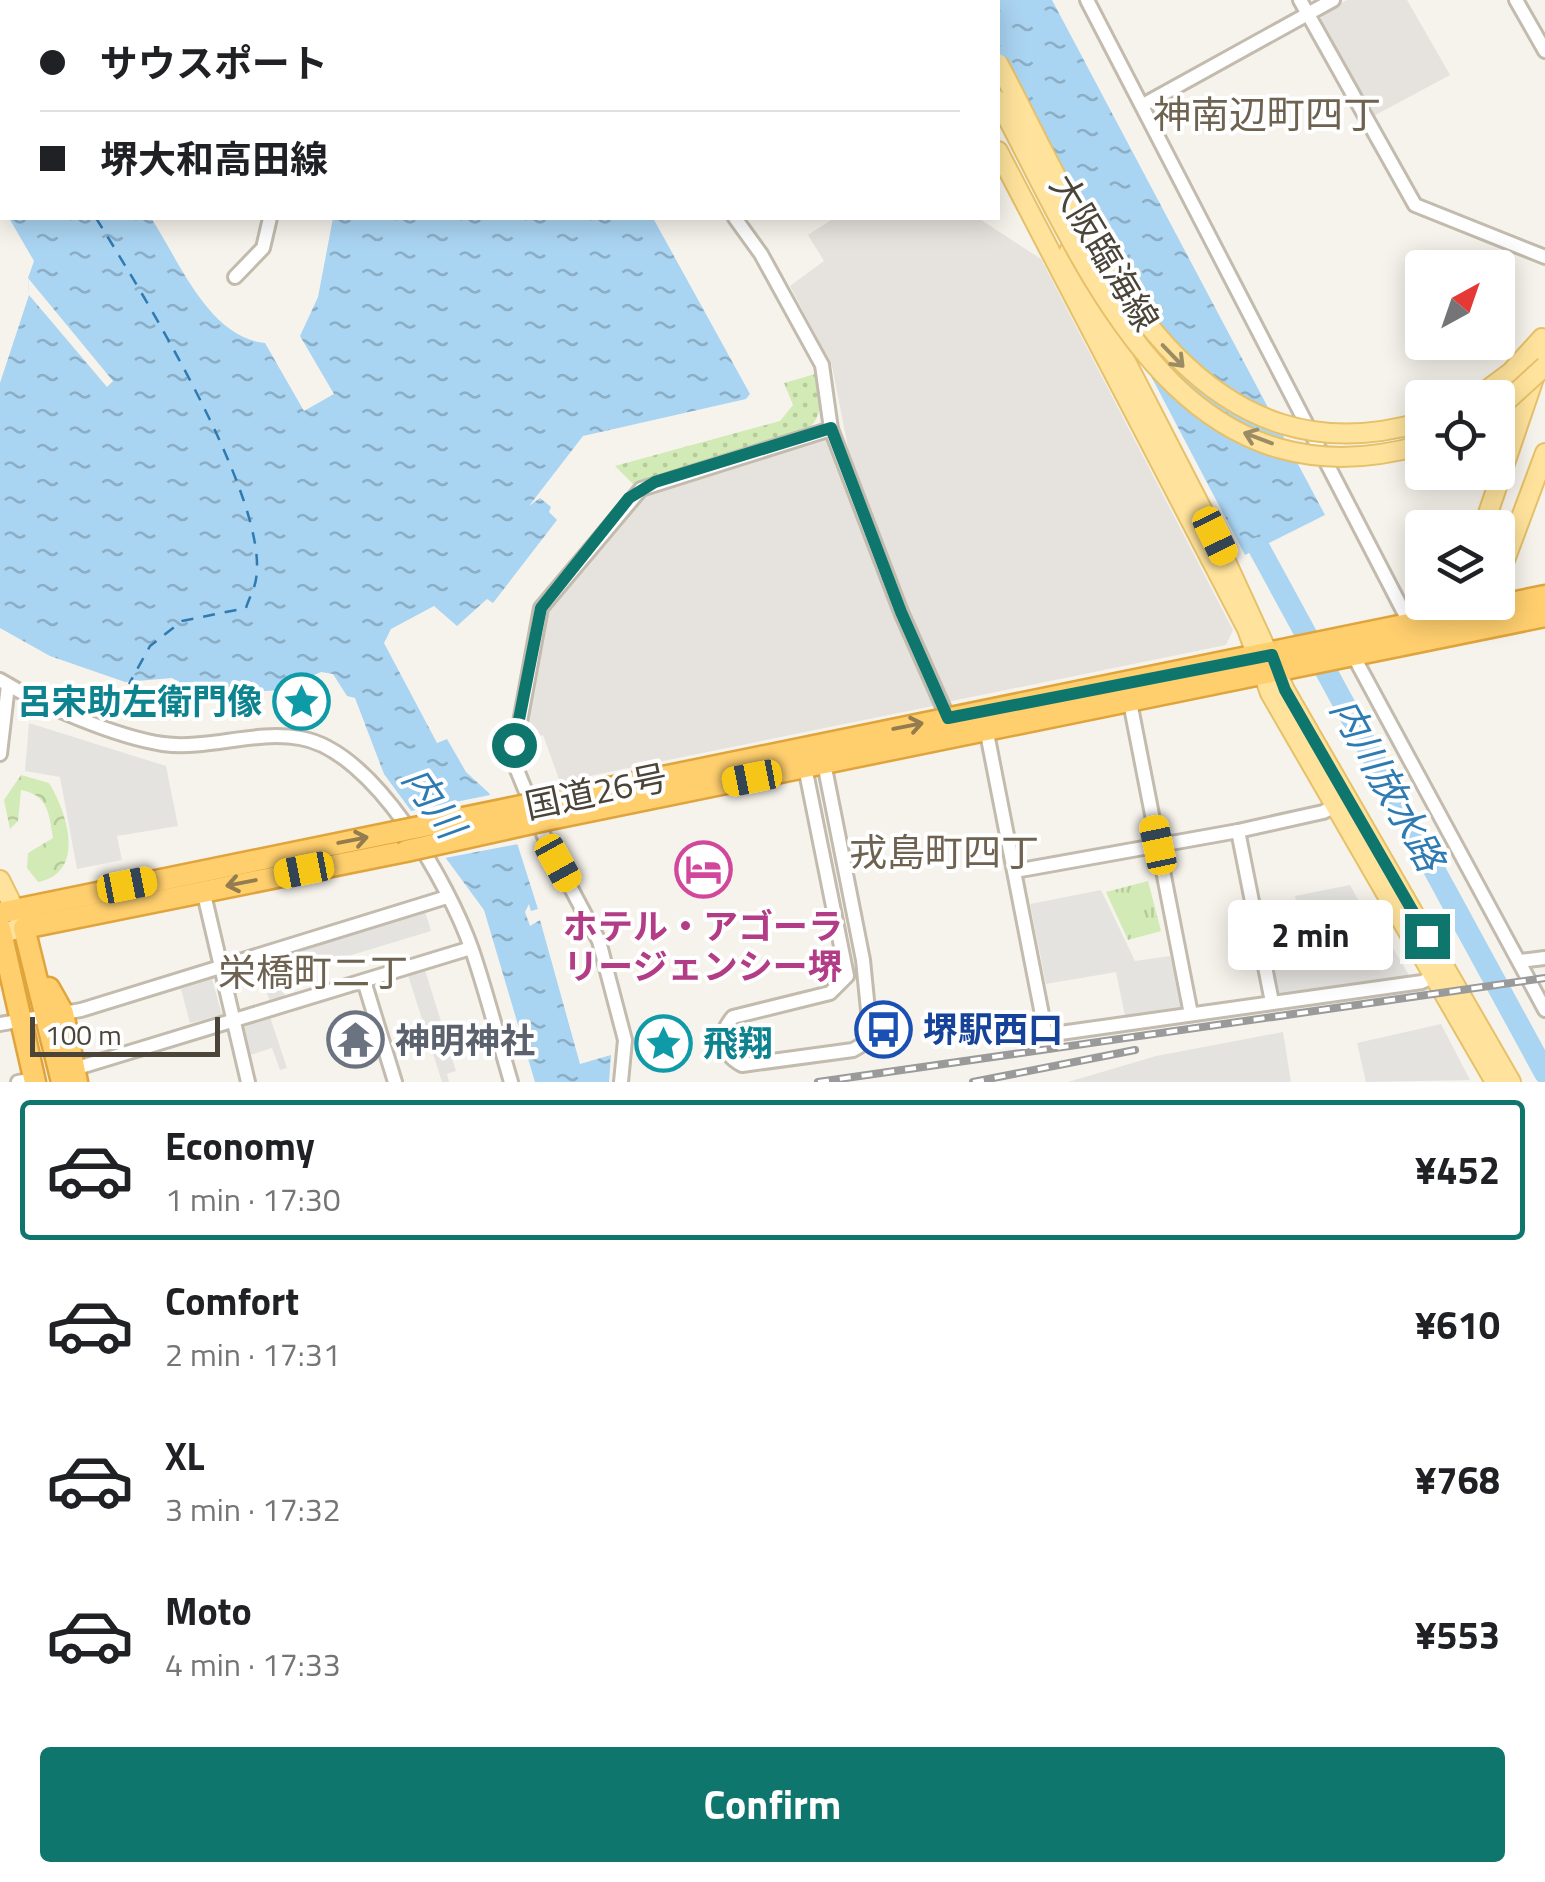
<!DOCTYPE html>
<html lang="en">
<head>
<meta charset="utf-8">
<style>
  :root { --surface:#fff; --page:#f2f2f2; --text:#202124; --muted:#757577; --line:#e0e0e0; --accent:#0f766e }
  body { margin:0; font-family:"Titillium Web","Noto Sans JP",sans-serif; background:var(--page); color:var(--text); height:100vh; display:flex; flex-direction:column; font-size:38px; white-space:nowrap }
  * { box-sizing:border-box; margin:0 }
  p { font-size:32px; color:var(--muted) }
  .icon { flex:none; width:55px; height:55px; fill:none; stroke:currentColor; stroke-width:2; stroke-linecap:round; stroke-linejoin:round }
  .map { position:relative; height:1082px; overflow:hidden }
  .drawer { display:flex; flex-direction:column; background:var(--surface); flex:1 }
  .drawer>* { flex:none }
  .banner { position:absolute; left:0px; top:0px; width:1000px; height:220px; box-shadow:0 5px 25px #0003; display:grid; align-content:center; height:220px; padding:0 40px; background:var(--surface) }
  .needle { width:65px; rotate:40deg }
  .tools { position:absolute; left:1405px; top:250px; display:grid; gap:20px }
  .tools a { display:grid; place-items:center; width:110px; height:110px; border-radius:10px; background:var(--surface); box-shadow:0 5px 25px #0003; font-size:50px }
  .scale { position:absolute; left:30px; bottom:25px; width:190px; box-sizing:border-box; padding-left:10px; border:5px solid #4b4439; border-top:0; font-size:28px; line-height:35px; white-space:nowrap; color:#4b4439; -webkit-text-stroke:8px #fff; paint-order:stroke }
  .end { position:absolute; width:45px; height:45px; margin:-22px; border:12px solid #0f766e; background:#fff; box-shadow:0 0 0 5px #fff }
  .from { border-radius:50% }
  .bubble { position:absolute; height:70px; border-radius:10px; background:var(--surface); box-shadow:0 5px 25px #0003; font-size:32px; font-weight:700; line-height:70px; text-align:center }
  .car { position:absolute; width:30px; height:60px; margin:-30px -15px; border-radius:12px; box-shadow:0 0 8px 2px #0007; background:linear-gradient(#f5c518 24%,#345 0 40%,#f5c518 0 76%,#345 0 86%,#f5c518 0) }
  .banner b { display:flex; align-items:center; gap:35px; height:95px; font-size:38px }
  .banner b+b { border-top:2px solid var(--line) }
  .banner i { width:25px; height:25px; background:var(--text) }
  ul { padding:18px 0 0; list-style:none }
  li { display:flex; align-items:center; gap:30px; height:140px; margin:0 20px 15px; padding:0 20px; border:5px solid transparent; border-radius:10px }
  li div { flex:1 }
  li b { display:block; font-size:38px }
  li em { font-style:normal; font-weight:700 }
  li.active { border-color:var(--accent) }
  li>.icon { width:90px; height:90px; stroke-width:1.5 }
  .button { display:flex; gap:20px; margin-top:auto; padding:20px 40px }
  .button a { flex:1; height:115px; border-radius:10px; background:var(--accent); color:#fff; font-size:40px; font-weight:700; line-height:115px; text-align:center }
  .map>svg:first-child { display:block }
</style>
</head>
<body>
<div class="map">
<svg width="1545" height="1082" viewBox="0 0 1545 1082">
  <defs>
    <pattern id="grass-dots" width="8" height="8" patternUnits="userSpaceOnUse" patternTransform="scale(2.5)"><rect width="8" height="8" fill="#d2eab5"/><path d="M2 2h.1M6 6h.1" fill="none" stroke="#b6ca9c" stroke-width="1.8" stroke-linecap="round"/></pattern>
    <pattern id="forest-crowns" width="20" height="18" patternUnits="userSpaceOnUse" patternTransform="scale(2.5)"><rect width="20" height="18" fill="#d2eab5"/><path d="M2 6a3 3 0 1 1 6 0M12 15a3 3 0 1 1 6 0" fill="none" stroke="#b6ca9c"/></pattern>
    <pattern id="park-tufts" width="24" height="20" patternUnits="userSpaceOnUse" patternTransform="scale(2.5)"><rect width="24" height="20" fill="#d2eab5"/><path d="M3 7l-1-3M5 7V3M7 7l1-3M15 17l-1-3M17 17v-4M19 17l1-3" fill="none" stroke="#b6ca9c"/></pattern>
    <pattern id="water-ripples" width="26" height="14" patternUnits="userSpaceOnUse" patternTransform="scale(2.5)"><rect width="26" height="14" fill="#a9d4f2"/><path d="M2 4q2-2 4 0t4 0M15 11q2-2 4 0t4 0" fill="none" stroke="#8caec5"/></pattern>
  </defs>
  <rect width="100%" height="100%" fill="#f6f3ec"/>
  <!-- industrial -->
  <g fill="#e6e2dd">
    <path d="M1347,0H1407L1450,75L1370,118L1318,22L1326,11Z"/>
    <path d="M834,218H978L1041,259L1233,630L1226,645L947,702L851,463L832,366L790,286L824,261L808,235Z"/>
    <path d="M825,439L832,444L933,706L560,782L543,735L522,742L546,611L631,503L679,479Z"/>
  </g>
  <!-- grass -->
  <path fill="url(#grass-dots)" d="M815,374C820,393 825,412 810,427L633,484L615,466L780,421L793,405L784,383Z"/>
  <!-- forest -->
  <path fill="url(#forest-crowns)" d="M21,775L49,783C68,814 86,873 38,882L27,868L28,853L53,838C49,813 48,795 21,790L18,821L10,829L4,800Z"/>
  <!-- park -->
  <path fill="url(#park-tufts)" d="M1148,881L1161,931L1128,940L1106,892Z"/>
  <!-- parking -->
  <g fill="#e5e3e0">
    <path d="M29,723L166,766L178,826L117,836L122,860L77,869L60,777L25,771Z"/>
    <path d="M1350,885L1375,930L1381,928L1410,977L1279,993L1270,957L1306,951L1295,896Z"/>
    <path d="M1101,890L1135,961L1170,956L1183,1009L1125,1016L1116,972L1046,984L1030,904Z"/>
    <path d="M425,911L431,931L279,977L285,997L270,1002L263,982L250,986L244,966Z"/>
    <path d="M425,970L448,1044L442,1046L445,1053L450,1052L456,1071L447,1074L449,1082H442L408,975Z"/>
    <path d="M212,979L222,1015L190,1023L181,989Z"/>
    <path d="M270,1017L287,1068L280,1070L272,1048L247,1056L240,1029Z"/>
    <path d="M1441,1024L1470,1080L1366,1082L1357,1043Z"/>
    <path d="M1283,1032L1291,1082H1068L1156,1056Z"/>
  </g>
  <!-- water -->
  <g fill="url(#water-ripples)">
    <path d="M953,0H1052L1325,515L1245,555L998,85V2Z"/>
    <path d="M9,218H151C179,260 208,337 265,343L304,411L334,394L300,336L318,297L333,218H653L750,394L746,399L583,436L529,506L540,498L551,507L549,512L557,520L493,603L487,599L457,626L434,606L391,629L384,643L437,743L447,739L466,772L489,793L518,846L538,909L531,911L529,904L525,912L530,926L540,920L580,1064L611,1055L609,1082H535L484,910L384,774L355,698L347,696L333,674L321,672L282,690L203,695L172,678L125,682L50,656L0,628V383L29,295L28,278L34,261Z"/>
  </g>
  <!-- pier -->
  <g fill="#f6f3ec">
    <path d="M28,278L113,381L107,387L29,295Z"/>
    <path d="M495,794L523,843L440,859L406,812Z"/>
  </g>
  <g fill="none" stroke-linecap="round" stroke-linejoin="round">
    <!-- river -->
    <path stroke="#a9d4f2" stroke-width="22" d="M1259,548L1545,1073"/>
    <!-- ferry -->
    <g stroke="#2e7ab2" stroke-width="2.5" stroke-dasharray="12 10" stroke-linecap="butt">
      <path d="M0,56L2,62"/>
      <path d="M96,218C140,289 270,499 256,579C255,588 249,598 246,608L182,621L150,646L129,684"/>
    </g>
    <defs>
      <g id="minor">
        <path d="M209,0L212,2"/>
        <path d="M538,0L541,2"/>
        <path d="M1087,0L1411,626"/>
        <path d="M1300,0L1415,205L1545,257"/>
        <path d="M1516,0L1545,51"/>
        <path d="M193,2L195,0"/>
        <path d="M1143,105L1333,0"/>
        <path d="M735,218L761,254L822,365L831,429L901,612L948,718"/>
        <path d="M235,277L263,248L270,218"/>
        <path d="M1353,655L1545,1010"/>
        <path d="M0,680C41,705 116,737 163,744C208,750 255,730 300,738C374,750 449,884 472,950C487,994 498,1038 511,1082"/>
        <path d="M1130,702L1191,1014"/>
        <path d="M986,728L1046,1035L1422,982L1440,973"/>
        <path d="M812,745L824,763L863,960L870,1030L865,1043L853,1050L742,1065C721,1054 718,1034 733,1017L830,993L847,976L805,767Z"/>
        <path d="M0,754L8,685"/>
        <path d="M1238,831L1272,1002"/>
        <path d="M1015,871L1238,831L1323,812L1342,803"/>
        <path d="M203,890L248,1082"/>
        <path d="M1520,961L1545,958"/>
        <path d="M364,981L395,1082"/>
        <path d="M0,1024L81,1010L447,897"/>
        <path d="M74,1069L471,948"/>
        <path d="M18,1082L34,1079"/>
        <path d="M621,1082L625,1040L599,941L546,841L513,760L541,608L641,489L831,429"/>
      </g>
      <g id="major">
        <path d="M917,0L919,2"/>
        <path d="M933,0L934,2"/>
        <path d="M964,0L965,2"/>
        <path d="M998,151L1247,629L1270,693L1495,1082"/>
        <path d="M1069,251L1201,507L1285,690L1511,1082"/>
        <path d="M1476,398L1511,372L1542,338"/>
        <path d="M1483,528L1545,346"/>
        <path d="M1498,579L1545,453"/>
        <path d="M0,880L24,928L0,933"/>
      </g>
      <g id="highway">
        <path d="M541,802L1545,596"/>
        <path d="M550,819L1545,616"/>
        <path d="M0,913L395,832"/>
        <path d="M0,928L35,1082"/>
        <path d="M49,988L63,1013L77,1082"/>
        <path d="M62,1082L24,928L406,851"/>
      </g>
    </defs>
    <!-- minor casing -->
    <use href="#minor" stroke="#c2bbae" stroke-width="18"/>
    <!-- major casing -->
    <use href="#major" stroke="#e6c16a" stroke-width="22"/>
    <!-- highway casing -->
    <use href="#highway" stroke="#e0a43c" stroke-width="25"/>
    <!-- minor -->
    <use href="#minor" stroke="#fff" stroke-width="12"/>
    <!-- major -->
    <use href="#major" stroke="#ffe39c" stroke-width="18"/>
    <!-- highway -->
    <use href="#highway" stroke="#ffcf6e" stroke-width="20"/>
    <defs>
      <g id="rail">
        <path d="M818,1082L1545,978"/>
        <path d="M973,1082L1135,1050"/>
      </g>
    </defs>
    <!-- rail casing -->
    <use href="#rail" stroke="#9a9a9a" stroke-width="8"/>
    <!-- rail -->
    <use href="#rail" stroke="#fff" stroke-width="4" stroke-dasharray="11" stroke-linecap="butt"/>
    <defs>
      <g id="major-bridge">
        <path d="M998,63C1086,229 1183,492 1422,422"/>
        <path d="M998,100C1088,269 1178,514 1422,445"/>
        <path d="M1498,409L1545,366"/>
      </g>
      <g id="highway-bridge">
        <path d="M395,832L541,802"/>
        <path d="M406,851L550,819"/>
      </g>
    </defs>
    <!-- major-bridge casing -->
    <use href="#major-bridge" stroke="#e6c16a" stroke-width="22" stroke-linecap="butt"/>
    <!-- highway-bridge casing -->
    <use href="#highway-bridge" stroke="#e0a43c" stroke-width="25" stroke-linecap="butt"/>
    <!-- major-bridge -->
    <use href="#major-bridge" stroke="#ffe39c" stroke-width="18"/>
    <!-- highway-bridge -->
    <use href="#highway-bridge" stroke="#ffcf6e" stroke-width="20"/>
  </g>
  <!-- one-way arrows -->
  <defs><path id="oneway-shaft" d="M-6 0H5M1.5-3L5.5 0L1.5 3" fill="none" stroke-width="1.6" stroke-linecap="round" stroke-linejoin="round" transform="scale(2.5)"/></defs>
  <g stroke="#9c8c66">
    <use href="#oneway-shaft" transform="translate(1173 356) rotate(46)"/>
    <use href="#oneway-shaft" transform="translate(1258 438) rotate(-159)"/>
  </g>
  <g stroke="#937c4e">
    <use href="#oneway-shaft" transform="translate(908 726) rotate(-11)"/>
    <use href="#oneway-shaft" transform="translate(353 840) rotate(-11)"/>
    <use href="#oneway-shaft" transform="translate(241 883) rotate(169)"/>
  </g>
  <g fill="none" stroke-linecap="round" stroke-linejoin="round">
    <!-- route -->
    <path stroke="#0f766e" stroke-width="12" d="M514,745L541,608L629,498L655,482L831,428L901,612L948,718L1272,655L1285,690L1427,936"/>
  </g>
  <!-- icons -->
  <defs>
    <symbol id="sight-ring" viewBox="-11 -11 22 22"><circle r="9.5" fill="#fff" stroke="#0f9aa8" stroke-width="1.5"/><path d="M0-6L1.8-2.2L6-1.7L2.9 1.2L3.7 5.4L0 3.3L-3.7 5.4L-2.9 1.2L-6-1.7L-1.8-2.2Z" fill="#0f9aa8"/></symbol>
    <symbol id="hotel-ring" viewBox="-11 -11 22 22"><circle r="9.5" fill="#fff" stroke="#d1479c" stroke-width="1.5"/><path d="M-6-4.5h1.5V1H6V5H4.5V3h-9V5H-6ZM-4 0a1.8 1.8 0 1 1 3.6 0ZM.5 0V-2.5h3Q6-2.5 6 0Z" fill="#d1479c"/></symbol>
    <symbol id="bus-ring" viewBox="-11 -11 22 22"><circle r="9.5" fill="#fff" stroke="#1a4fb4" stroke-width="1.5"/><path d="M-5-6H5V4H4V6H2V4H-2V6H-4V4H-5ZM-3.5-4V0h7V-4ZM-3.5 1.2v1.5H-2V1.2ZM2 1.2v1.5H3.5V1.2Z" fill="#1a4fb4"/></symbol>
    <symbol id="temple-ring" viewBox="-11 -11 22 22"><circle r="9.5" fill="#fff" stroke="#6b7280" stroke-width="1.5"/><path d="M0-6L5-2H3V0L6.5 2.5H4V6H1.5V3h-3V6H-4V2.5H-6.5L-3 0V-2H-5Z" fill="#6b7280"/></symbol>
  </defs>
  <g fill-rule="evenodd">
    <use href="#sight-ring" x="270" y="670" width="63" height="63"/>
    <use href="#hotel-ring" x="672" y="838" width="63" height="63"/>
    <use href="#bus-ring" x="852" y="998" width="63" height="63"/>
    <use href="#temple-ring" x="324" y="1008" width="63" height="63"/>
    <use href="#sight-ring" x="632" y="1012" width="63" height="63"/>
  </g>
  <g text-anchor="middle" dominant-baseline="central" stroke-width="8" stroke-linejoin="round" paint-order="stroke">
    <!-- street labels -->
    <g font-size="35" fill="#4b4439" stroke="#fff">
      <text transform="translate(1105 252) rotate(59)">大阪臨海線</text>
      <text transform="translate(596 791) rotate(-12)">国道26号</text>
    </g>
    <!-- culture labels -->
    <g font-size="35" font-weight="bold" fill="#0d838f" stroke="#fff" text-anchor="end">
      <text x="262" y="701">呂宋助左衛門像</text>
      <text x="703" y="1043" text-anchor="start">飛翔</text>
    </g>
    <!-- hotel labels -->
    <g font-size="35" font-weight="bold" fill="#b23c85" stroke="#fff">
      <text x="703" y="926">ホテル・アゴーラ<tspan x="703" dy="40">リージェンシー堺</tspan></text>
    </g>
    <!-- transit labels -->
    <g font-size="35" font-weight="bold" fill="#164399" stroke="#fff" text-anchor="start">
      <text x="923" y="1029">堺駅西口</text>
    </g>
    <!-- worship labels -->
    <g font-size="35" font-weight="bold" fill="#5b616d" stroke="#fff" text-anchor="start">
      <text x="395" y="1040">神明神社</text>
    </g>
    <!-- neighbourhood labels -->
    <g font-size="38" fill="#6e6250" stroke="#fff">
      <text x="1267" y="114">神南辺町四丁</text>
      <text x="944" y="852">戎島町四丁</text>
      <text x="313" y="972">栄橋町二丁</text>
    </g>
    <!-- water labels -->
    <g font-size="38" font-style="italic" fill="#2e7ab2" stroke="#fff">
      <text transform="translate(1388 784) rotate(61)">内川放水路</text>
      <text transform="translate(434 802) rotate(56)">内川</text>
    </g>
  </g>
</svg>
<div class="tools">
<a><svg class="needle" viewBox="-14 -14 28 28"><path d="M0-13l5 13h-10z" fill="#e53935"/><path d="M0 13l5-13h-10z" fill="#757577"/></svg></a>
<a><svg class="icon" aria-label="locate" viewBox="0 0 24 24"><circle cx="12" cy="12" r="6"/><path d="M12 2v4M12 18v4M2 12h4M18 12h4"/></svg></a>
<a><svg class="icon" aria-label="layers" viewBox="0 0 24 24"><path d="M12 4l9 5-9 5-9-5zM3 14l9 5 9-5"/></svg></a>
</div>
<div class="scale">100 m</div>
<i class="end from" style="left:514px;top:745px"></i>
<i class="end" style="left:1427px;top:936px"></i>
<div class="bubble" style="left:1228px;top:900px;width:165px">2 min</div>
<i class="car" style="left:1215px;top:536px;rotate:154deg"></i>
<i class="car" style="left:752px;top:778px;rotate:259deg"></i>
<i class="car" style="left:1158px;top:845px;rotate:348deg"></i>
<i class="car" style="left:558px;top:863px;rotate:151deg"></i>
<i class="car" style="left:304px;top:870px;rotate:259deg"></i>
<i class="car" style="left:127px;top:885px;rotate:79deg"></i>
<div class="banner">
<b><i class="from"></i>サウスポート</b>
<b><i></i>堺大和高田線</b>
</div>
</div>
<section class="drawer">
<ul>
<li class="active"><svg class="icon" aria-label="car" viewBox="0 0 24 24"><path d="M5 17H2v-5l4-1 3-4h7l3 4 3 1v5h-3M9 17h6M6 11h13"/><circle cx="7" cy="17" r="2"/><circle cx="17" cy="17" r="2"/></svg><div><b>Economy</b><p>1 min · 17:30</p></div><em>¥452</em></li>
<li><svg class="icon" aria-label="car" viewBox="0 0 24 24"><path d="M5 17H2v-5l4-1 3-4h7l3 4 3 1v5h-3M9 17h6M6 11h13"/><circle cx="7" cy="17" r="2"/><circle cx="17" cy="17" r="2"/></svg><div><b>Comfort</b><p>2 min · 17:31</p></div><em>¥610</em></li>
<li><svg class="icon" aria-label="car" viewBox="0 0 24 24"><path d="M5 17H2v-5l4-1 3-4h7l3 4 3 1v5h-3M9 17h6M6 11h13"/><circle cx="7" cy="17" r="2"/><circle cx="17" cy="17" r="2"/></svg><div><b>XL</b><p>3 min · 17:32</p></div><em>¥768</em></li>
<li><svg class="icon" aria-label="car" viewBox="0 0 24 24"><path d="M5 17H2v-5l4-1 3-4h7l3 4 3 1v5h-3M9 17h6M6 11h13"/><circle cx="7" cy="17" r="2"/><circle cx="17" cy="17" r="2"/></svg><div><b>Moto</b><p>4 min · 17:33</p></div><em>¥553</em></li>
</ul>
<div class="button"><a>Confirm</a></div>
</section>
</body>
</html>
